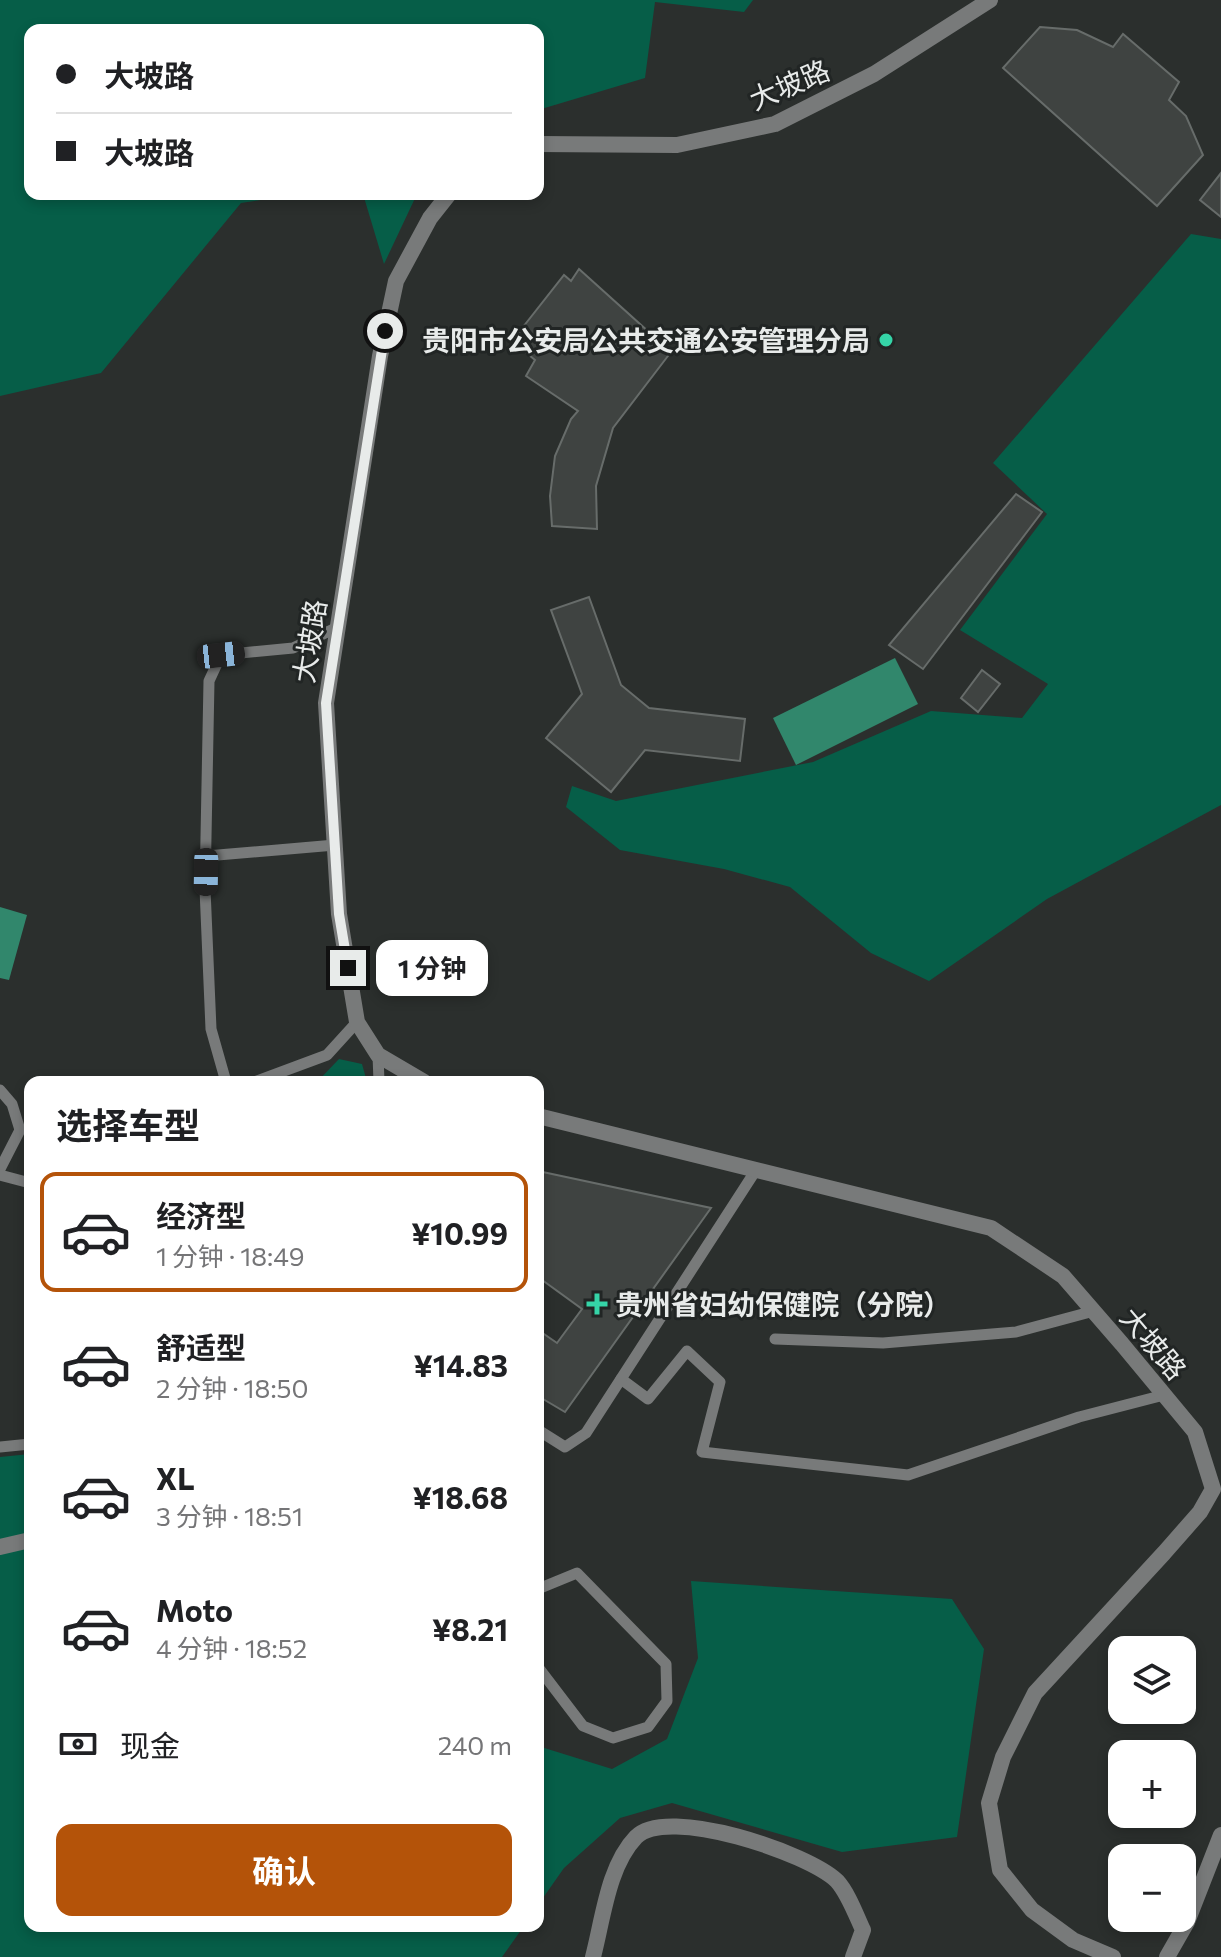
<!DOCTYPE html>
<html lang="zh">
<head>
<meta charset="utf-8">
<style>
  :root { --surface:#fff; --page:#f6f6f6; --text:#202124; --muted:#757577; --line:#e0e0e0; --accent:#b45309 }
  body { margin:0; font-family:Commissioner,"Noto Sans SC",sans-serif; background:var(--page); color:var(--text); height:100vh; display:flex; flex-direction:column; font-size:30px; white-space:nowrap }
  * { box-sizing:border-box; margin:0 }
  p { font-size:26px; color:var(--muted) }
  .icon { flex:none; width:44px; height:44px; fill:none; stroke:currentColor; stroke-width:2; stroke-linecap:round; stroke-linejoin:round }
  .map { position:relative; flex:1; overflow:hidden }
  .details { position:absolute; left:24px; top:1076px; width:520px; height:856px; display:flex; flex-direction:column; background:var(--surface); border-radius:16px; box-shadow:0 4px 12px #0003 }
  .details>* { flex:none }
  .banner { position:absolute; left:24px; top:24px; width:520px; height:176px; border-radius:16px; box-shadow:0 4px 12px #0003; display:grid; align-content:center; height:176px; padding:0 32px; background:var(--surface) }
  .controls { position:absolute; left:1108px; top:1636px; display:grid; gap:16px }
  .controls a { display:grid; place-items:center; width:88px; height:88px; border-radius:16px; background:var(--surface); box-shadow:0 4px 12px #0003; font-size:40px }
  .end { position:absolute; width:36px; height:36px; margin:-18px; border:10px solid #e8ebea; background:#111; box-shadow:0 0 0 4px #111 }
  .from { border-radius:50% }
  .bubble { position:absolute; height:56px; border-radius:16px; background:var(--surface); box-shadow:0 4px 12px #0003; font-size:26px; font-weight:700; line-height:56px; text-align:center }
  .car { position:absolute; width:24px; height:48px; margin:-24px -12px; border-radius:10px; box-shadow:0 0 6px 2px #0007; background:linear-gradient(#222 24%,#8ab4d8 0 40%,#222 0 76%,#8ab4d8 0 86%,#222 0) }
  .banner b { display:flex; align-items:center; gap:28px; height:76px; font-size:30px }
  .banner b+b { border-top:2px solid var(--line) }
  .banner i { width:20px; height:20px; background:var(--text) }
  ul { padding:0; list-style:none }
  li { display:flex; align-items:center; gap:24px; height:120px; margin:0 16px 12px; padding:0 16px; border:4px solid transparent; border-radius:16px }
  li div { flex:1 }
  li b { display:block; font-size:30px }
  li em { font-style:normal; font-weight:700 }
  li.active { border-color:var(--accent) }
  li>.icon { width:72px; height:72px; stroke-width:1.5 }
  h2 { padding:0 32px; font-size:36px; line-height:96px }
  .pay { display:flex; align-items:center; gap:20px; height:88px; padding:0 32px; font-size:30px }
  .pay p { margin-inline-start:auto }
  .action { display:flex; gap:16px; margin-top:auto; padding:16px 32px }
  .action a { flex:1; height:92px; border-radius:16px; background:var(--accent); color:#fff; font-size:32px; font-weight:700; line-height:92px; text-align:center }
  .map>svg:first-child { display:block }
</style>
</head>
<body>
<div class="map">
<svg width="1221" height="1957" viewBox="0 0 1221 1957">
  <rect width="100%" height="100%" fill="#2b2f2d"/>
  <!-- green -->
  <g fill="#065e48">
    <path d="M0,0H753L744,12L655,2L645,78L538,110V30H30V194H300L241,203L101,373L0,396Z"/>
    <path d="M363,194H417L384,264Z"/>
    <path d="M1191,234L1221,239V805L1047,899L929,981L871,953L790,887L724,869L620,850L566,807L572,786L616,801L813,762L931,711L1022,718L1048,684L960,630L1047,514L993,463Z"/>
    <path d="M339,1059L362,1064L367,1082H317Z"/>
    <path d="M30,1454V1926H524L502,1957H0V1457Z"/>
    <path d="M691,1581L952,1599L984,1649L957,1837L842,1852L672,1803L620,1818L564,1868L538,1905V1746L612,1769L667,1739L698,1658Z"/>
  </g>
  <!-- water -->
  <g fill="#31876c">
    <path d="M895,658L918,704L796,765L773,718Z"/>
    <path d="M0,907L27,915L9,980L0,978Z"/>
  </g>
  <!-- building -->
  <g fill="#3f4341" stroke="#676c6a" stroke-width="2">
    <path d="M1040,27L1077,30L1113,47L1123,34L1179,82L1169,100L1186,116L1203,155L1157,206L1003,68Z"/>
    <path d="M1221,173V217L1200,200Z"/>
    <path d="M579,269L671,352L613,428L596,486L597,529L552,526L550,496L555,456L571,419L578,411L526,376L535,360L512,341L564,275L571,281Z"/>
    <path d="M1016,494L1042,512L923,669L889,645Z"/>
    <path d="M589,597L621,685L649,708L745,719L740,761L645,750L611,792L546,738L582,694L551,610Z"/>
    <path d="M982,670L1000,684L978,712L961,698Z"/>
    <path d="M538,1171L711,1208L565,1412L538,1396V1330L557,1343L582,1309L538,1277Z"/>
  </g>
  <g fill="none" stroke-linecap="round" stroke-linejoin="round">
    <!-- service -->
    <g stroke="#787a7a" stroke-width="11">
      <path d="M206,856L335,845"/>
      <path d="M378,1055L379,1082"/>
      <path d="M226,1082L211,1029L205,889L209,681L221,655L293,648L338,627"/>
      <path d="M254,1082L327,1055L357,1022"/>
      <path d="M0,1090L12,1104L20,1130L0,1169"/>
      <path d="M0,1175L30,1183"/>
      <path d="M775,1339L883,1343L1016,1332L1094,1311"/>
      <path d="M621,1379L648,1399L687,1351L720,1382L702,1452L908,1475L1079,1417L1164,1395"/>
      <path d="M538,1430L565,1447L586,1433L756,1170"/>
      <path d="M0,1447L30,1444"/>
      <path d="M538,1589L577,1573L666,1664L667,1701L648,1727L613,1738L583,1726L538,1667"/>
    </g>
    <!-- minor -->
    <g stroke="#787a7a" stroke-width="16">
      <path d="M538,144L677,145L775,124L874,74L990,0"/>
      <path d="M424,1082L378,1055L357,1022L339,914L326,703L380,356L396,281L430,218L449,194"/>
      <path d="M538,1116L991,1228L1063,1276L1122,1344L1195,1432L1213,1489L1200,1512L1164,1553L1035,1693L1003,1757L989,1803L1000,1870L1032,1910L1073,1940L1113,1957"/>
      <path d="M0,1547L30,1540"/>
      <path d="M593,1957C603,1919 608,1866 636,1837C667,1805 808,1853 837,1881C848,1893 856,1915 863,1930L853,1957"/>
      <path d="M1167,1957L1187,1922L1221,1835"/>
    </g>
  </g>
  <g fill="none" stroke-linecap="round" stroke-linejoin="round">
    <!-- route -->
    <path stroke="#e8ebea" stroke-width="10" d="M348,968L339,914L326,703L385,331"/>
  </g>
  <!-- markers -->
  <g fill="#35d4a7" stroke="#212524" stroke-width="3">
    <circle cx="886" cy="340" r="8"/>
    <path d="M593 1292h8v8h8v8h-8v8h-8v-8h-8v-8h8z"/>
  </g>
  <g text-anchor="middle" dominant-baseline="central" stroke-width="6" stroke-linejoin="round" paint-order="stroke">
    <!-- street labels -->
    <g font-size="28" fill="#e8ebea" stroke="#212524">
      <text transform="translate(789 84) rotate(-23)">大坡路</text>
      <text transform="translate(309 641) rotate(-81)">大坡路</text>
      <text transform="translate(1154 1343) rotate(50)">大坡路</text>
    </g>
    <!-- poi labels -->
    <g font-size="28" font-weight="bold" fill="#e8ebea" stroke="#212524" text-anchor="end">
      <text x="870" y="340">贵阳市公安局公共交通公安管理分局</text>
      <text x="615" y="1304" text-anchor="start">贵州省妇幼保健院（分院）</text>
    </g>
  </g>
</svg>
<div class="controls">
<a><svg class="icon" aria-label="layers" viewBox="0 0 24 24"><path d="M12 4l9 5-9 5-9-5zM3 14l9 5 9-5"/></svg></a>
<a>+</a>
<a>−</a>
</div>
<i class="end from" style="left:385px;top:331px"></i>
<i class="end" style="left:348px;top:968px"></i>
<div class="bubble" style="left:376px;top:940px;width:112px">1 分钟</div>
<i class="car" style="left:221px;top:655px;rotate:84deg"></i>
<i class="car" style="left:206px;top:872px;rotate:181deg"></i>
<div class="banner">
<b><i class="from"></i>大坡路</b>
<b><i></i>大坡路</b>
</div>
<section class="details">
<h2>选择车型</h2>
<ul>
<li class="active"><svg class="icon" aria-label="car" viewBox="0 0 24 24"><path d="M5 17H2v-5l4-1 3-4h7l3 4 3 1v5h-3M9 17h6M6 11h13"/><circle cx="7" cy="17" r="2"/><circle cx="17" cy="17" r="2"/></svg><div><b>经济型</b><p>1 分钟 · 18:49</p></div><em>¥10.99</em></li>
<li><svg class="icon" aria-label="car" viewBox="0 0 24 24"><path d="M5 17H2v-5l4-1 3-4h7l3 4 3 1v5h-3M9 17h6M6 11h13"/><circle cx="7" cy="17" r="2"/><circle cx="17" cy="17" r="2"/></svg><div><b>舒适型</b><p>2 分钟 · 18:50</p></div><em>¥14.83</em></li>
<li><svg class="icon" aria-label="car" viewBox="0 0 24 24"><path d="M5 17H2v-5l4-1 3-4h7l3 4 3 1v5h-3M9 17h6M6 11h13"/><circle cx="7" cy="17" r="2"/><circle cx="17" cy="17" r="2"/></svg><div><b>XL</b><p>3 分钟 · 18:51</p></div><em>¥18.68</em></li>
<li><svg class="icon" aria-label="car" viewBox="0 0 24 24"><path d="M5 17H2v-5l4-1 3-4h7l3 4 3 1v5h-3M9 17h6M6 11h13"/><circle cx="7" cy="17" r="2"/><circle cx="17" cy="17" r="2"/></svg><div><b>Moto</b><p>4 分钟 · 18:52</p></div><em>¥8.21</em></li>
</ul>
<div class="pay"><svg class="icon" aria-label="cash" viewBox="0 0 24 24"><path d="M3 7h18v10H3z"/><circle cx="12" cy="12" r="2"/></svg>现金<p>240 m</p></div>
<div class="action"><a>确认</a></div>
</section>
</div>
</body>
</html>
